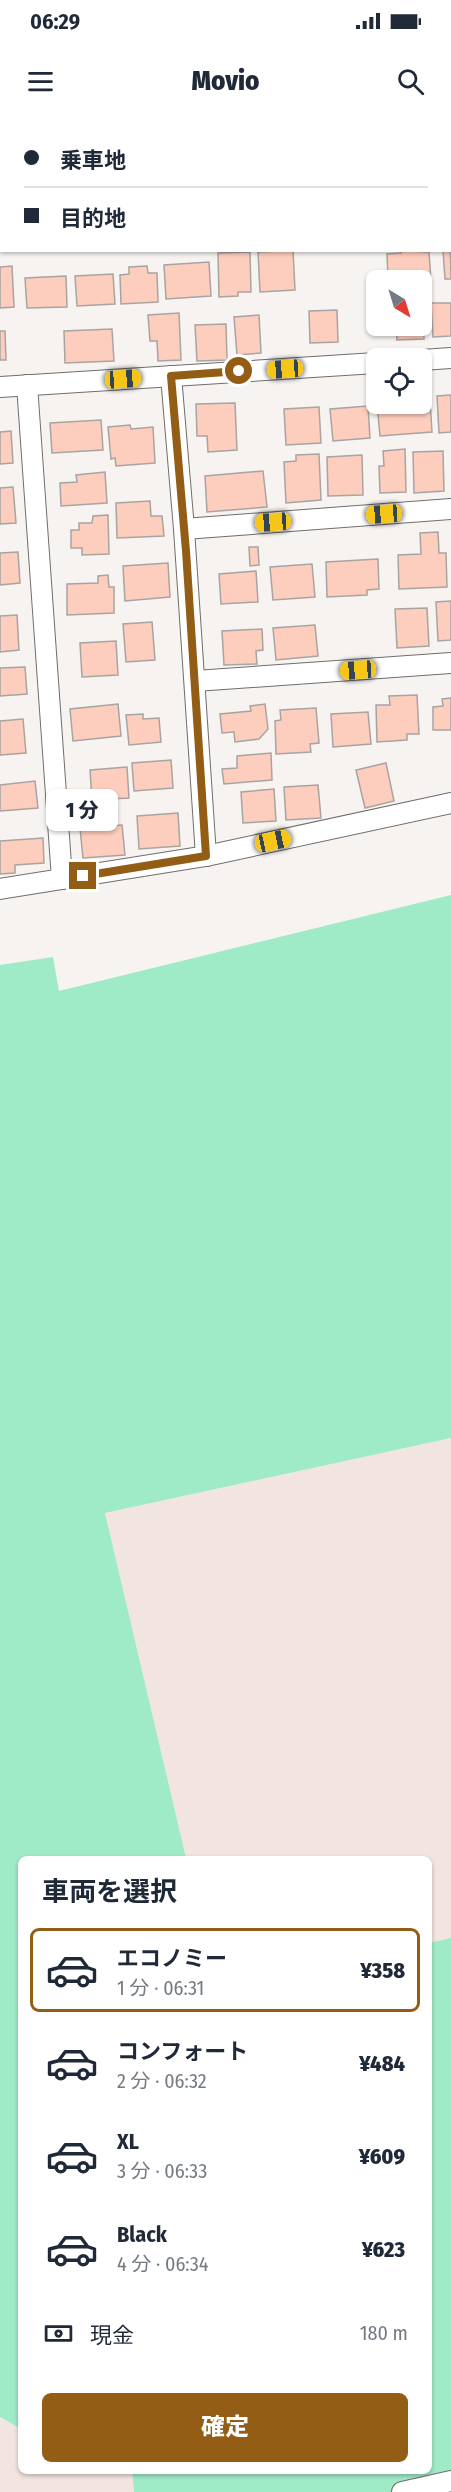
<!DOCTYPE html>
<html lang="ja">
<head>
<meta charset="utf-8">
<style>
  :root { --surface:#fff; --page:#f2f2f3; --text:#1f2937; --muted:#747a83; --line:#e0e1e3; --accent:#945d16 }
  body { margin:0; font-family:"Fira Sans Condensed","Noto Sans JP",sans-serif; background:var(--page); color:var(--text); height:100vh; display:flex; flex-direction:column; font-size:22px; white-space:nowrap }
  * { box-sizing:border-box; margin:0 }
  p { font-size:20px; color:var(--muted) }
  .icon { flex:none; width:33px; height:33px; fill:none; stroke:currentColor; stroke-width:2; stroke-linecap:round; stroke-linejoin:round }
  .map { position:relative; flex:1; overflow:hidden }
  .panel { position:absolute; left:18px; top:1736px; width:414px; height:618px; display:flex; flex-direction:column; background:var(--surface); border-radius:9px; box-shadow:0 2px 4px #0004 }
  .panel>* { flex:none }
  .guide { position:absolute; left:0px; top:0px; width:452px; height:132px; box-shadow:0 2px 4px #0004; display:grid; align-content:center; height:132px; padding:0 24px; background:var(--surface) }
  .needle { width:39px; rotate:142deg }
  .controls { position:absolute; left:366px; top:150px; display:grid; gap:12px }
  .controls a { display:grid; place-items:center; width:66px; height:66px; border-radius:9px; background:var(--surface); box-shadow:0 2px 4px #0004; font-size:30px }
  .end { position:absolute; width:27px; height:27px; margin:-14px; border:8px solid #945d16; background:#fff; box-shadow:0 0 0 3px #fff }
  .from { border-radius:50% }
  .bubble { position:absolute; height:42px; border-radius:9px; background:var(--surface); box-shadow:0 2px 4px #0004; font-size:20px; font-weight:800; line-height:42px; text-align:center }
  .car { position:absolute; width:18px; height:36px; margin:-18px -9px; border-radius:8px; box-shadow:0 0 4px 2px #0007; background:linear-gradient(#f5c518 24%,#345 0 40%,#f5c518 0 76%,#345 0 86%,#f5c518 0) }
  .guide b { display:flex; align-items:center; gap:21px; height:57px; font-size:22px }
  .guide b+b { border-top:2px solid var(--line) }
  .guide i { width:15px; height:15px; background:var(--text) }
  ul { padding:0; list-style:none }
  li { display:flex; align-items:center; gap:18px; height:84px; margin:0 12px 9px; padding:0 12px; border:3px solid transparent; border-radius:9px }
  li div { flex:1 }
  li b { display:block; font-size:22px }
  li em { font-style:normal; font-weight:800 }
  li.active { border-color:var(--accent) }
  li>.icon { width:54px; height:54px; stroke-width:1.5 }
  h2 { padding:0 24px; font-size:27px; line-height:72px }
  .pay { display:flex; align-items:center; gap:15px; height:66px; padding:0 24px; font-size:22px }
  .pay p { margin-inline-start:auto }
  .cta { display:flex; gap:12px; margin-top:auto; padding:12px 24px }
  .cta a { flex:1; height:69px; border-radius:9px; background:var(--accent); color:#fff; font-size:24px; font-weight:800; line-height:69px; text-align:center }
  .status { display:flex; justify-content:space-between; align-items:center; height:42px; padding:0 30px; background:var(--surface); direction:ltr }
  .status svg { height:16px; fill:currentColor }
  header { display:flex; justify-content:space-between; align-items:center; height:78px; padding:0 24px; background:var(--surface); font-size:27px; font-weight:800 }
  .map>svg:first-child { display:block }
</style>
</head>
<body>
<div class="status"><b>06:29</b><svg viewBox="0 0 49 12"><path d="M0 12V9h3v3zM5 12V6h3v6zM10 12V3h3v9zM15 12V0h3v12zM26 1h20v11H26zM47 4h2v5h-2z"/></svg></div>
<header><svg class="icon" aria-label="menu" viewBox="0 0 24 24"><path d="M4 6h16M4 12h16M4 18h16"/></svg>Movio<svg class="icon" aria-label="search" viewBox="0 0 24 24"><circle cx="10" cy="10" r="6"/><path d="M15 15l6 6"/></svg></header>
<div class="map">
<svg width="451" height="2372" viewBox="0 0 451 2372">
  <rect width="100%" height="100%" fill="#f7f3f1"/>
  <!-- built -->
  <g fill="#f2e5e1">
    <path d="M451,1318V1818L429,1823V1738H186L105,1393Z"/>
    <path d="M0,2297L21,2309V2350L132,2351L134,2372H0Z"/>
  </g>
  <!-- green -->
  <g fill="#9feac7">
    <path d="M451,775V1318L105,1393L186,1738H21V2309L0,2297V845L53,837L59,871Z"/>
    <path d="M451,1818V2372H134L132,2351L429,2350V1823Z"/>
  </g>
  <!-- building -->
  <g fill="#fdcdbd" stroke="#a8a4a2" stroke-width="1.5">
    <rect x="59" y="0" width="53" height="2"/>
    <rect x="134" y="0" width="54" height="2"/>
    <rect x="198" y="0" width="36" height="2"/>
    <rect x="240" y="0" width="43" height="2"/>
    <rect x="288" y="0" width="36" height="2"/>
    <rect x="337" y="0" width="38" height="2"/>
    <path d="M384,0H417L416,2Z"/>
    <path d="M429,0H451V7L450,2Z"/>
    <path d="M0,8H2L0,39Z"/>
    <path d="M450,28H451L450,67Z"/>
    <path d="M0,51H2L0,101Z"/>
    <path d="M450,116L451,159H445L443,130H450Z"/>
    <path d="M293,130L295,170L260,172L258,132Z"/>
    <path d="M401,130L429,132L431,160H388L387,134L401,133Z"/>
    <path d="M250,132L251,172H238V176L219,177L218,133Z"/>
    <path d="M209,142L211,176L166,179L164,145Z"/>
    <path d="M12,146L14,187L0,188V147Z"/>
    <path d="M147,146L148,153H157L158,182L121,184L120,155L129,154V147Z"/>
    <path d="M113,154L115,184L77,186L75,156Z"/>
    <path d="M66,156L67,187L27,188L25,158Z"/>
    <path d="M422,183L424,219L397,220L396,206H422Z"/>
    <path d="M431,183H451V216L433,217Z"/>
    <path d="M337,190L338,222L310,223L309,191Z"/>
    <path d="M179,193L181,240L158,241L157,221H150L148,195Z"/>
    <path d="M259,195L261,233L237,235L234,197Z"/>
    <path d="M226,204L227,240L197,241L195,205Z"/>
    <path d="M112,209L114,241L65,243L64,211Z"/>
    <path d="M0,211H5L6,240H0Z"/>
    <path d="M451,275V312L439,313L437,276Z"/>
    <path d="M422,280H430L432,312L380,316L377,284H422Z"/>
    <path d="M235,283L237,330L208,332L207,316H197L196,284Z"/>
    <path d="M368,286L370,318L333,321L330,289Z"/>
    <path d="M319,287L321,323L286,325L284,289Z"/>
    <path d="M101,300L103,330L52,333L50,303Z"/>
    <path d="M130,305L131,309L153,307L155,343L116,346L115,338L111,339L108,307Z"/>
    <path d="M11,311L13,343L0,344V312Z"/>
    <path d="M405,329L406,372L380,373L379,346H384L383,331Z"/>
    <path d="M443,331L444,371L414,373L413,332Z"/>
    <path d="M319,334L321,380L286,383L284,342L296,341V335Z"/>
    <path d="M362,335L363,375L328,376L327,337Z"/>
    <path d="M263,351L267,387L207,392L205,356Z"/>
    <path d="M105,352L107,383L61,386L60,363L77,362L76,355Z"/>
    <path d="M13,367L16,403L0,404V368Z"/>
    <path d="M150,381L151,396H162L164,416L117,418L116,383Z"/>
    <path d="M108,395L109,434L82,435V428H71V410H79V403H92L93,396Z"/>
    <path d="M438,412L439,433H446L447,467L399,469L398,435L421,434L420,413Z"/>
    <path d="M249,427H258L259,445L250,446Z"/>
    <path d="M18,432L20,463L0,465V433Z"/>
    <path d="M378,439L379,469L367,470V475L327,477L326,442Z"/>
    <path d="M168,443L170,477L125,481L123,446Z"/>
    <path d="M312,444L315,477L273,480L270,447Z"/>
    <path d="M256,451L258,482L221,484L219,454Z"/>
    <path d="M108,455L109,467H114V493L67,495V464L98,463V456Z"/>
    <path d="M451,481V520L438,521L436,482Z"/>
    <path d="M427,488L429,526L397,528L395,489Z"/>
    <path d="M17,495L19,530L0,532V496Z"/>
    <path d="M152,502L155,540L126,542L123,504Z"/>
    <path d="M315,505L318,536L276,540L273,508Z"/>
    <path d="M262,509L263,530L256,531L257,544L224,545L222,511Z"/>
    <path d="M116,521L118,555L82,557L80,523Z"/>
    <path d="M25,547L27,574L0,576V548Z"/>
    <path d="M417,575L419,614H407V620L377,622L376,585H390L389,576Z"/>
    <path d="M451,578V610H433V587L443,586L442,579Z"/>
    <path d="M118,584L121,616L73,621L70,589Z"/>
    <path d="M265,584L268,609L259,619L235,622L234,612L222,613L220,594L251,591L250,586Z"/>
    <path d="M316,588L319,623L310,624L311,632L276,634L275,601L281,600L280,590Z"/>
    <path d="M368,592L371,624L333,627L331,594Z"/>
    <path d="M143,594V599L159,598L161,622L129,625L126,595Z"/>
    <path d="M23,599L26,633L0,635V601Z"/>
    <path d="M271,633L272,660L224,664L222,649L237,648V636Z"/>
    <path d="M171,640L173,668L134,671L132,643Z"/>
    <path d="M386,643L394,681L365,688L356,650Z"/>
    <path d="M127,647L129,678L92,680L90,650Z"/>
    <path d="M35,661L38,688L0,691V665Z"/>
    <path d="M318,665L321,698L286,700L284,667Z"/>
    <path d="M274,669L276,701L243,703L241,672Z"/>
    <path d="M178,693L180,726L139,729L137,696Z"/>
    <path d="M122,705L125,735L83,738L80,708Z"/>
    <path d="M43,718L44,743L15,745V753L0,754V721Z"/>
  </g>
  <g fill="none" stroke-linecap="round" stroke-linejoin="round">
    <defs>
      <g id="street">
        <path d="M450,85H451"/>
        <path d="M0,116H2"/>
        <path d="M422,240L451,238"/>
        <path d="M171,256L184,409L206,736"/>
        <path d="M27,265L62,759"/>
        <path d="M0,267L376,243"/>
        <path d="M184,409L451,389"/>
        <path d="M195,561L451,543"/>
        <path d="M0,769L206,736L451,683"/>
        <path d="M402,2372L451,2361"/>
      </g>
    </defs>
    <!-- street casing -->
    <use href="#street" stroke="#716d6c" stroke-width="22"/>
    <!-- street -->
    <use href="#street" stroke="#fff" stroke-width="20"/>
  </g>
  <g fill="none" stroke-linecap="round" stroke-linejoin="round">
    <!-- route -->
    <path stroke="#945d16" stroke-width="8" d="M83,756L206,736L186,431L171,256L239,251"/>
  </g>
</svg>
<div class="controls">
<a><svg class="needle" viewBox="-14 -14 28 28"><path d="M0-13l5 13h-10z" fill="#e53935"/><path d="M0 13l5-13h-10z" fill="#747a83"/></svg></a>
<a><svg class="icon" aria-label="locate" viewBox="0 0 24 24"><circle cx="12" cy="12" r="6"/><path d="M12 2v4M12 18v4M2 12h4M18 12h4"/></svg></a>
</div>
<i class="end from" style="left:239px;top:251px"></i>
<i class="end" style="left:83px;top:756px"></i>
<div class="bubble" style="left:46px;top:669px;width:72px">1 分</div>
<i class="car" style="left:285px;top:249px;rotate:266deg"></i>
<i class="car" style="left:123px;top:259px;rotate:86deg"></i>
<i class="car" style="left:384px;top:394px;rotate:266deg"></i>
<i class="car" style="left:273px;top:402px;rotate:266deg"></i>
<i class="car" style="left:358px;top:550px;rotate:266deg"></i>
<i class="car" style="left:273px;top:721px;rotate:78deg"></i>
<div class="guide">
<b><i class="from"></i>乗車地</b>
<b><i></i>目的地</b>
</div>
<section class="panel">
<h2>車両を選択</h2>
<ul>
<li class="active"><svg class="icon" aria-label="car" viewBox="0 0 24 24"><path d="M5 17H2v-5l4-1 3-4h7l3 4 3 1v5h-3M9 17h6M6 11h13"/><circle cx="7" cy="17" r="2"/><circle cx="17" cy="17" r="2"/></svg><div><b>エコノミー</b><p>1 分 · 06:31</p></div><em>¥358</em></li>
<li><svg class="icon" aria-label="car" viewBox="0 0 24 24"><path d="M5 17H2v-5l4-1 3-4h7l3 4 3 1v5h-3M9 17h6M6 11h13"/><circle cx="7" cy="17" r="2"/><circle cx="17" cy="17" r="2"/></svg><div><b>コンフォート</b><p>2 分 · 06:32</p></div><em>¥484</em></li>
<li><svg class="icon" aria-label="car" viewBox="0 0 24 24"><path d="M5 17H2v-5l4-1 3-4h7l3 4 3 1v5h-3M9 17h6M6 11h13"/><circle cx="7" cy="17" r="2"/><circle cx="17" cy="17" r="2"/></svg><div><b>XL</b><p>3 分 · 06:33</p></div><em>¥609</em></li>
<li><svg class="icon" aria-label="car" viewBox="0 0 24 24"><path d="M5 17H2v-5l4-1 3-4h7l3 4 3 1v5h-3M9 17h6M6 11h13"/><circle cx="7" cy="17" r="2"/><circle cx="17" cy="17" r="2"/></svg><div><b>Black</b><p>4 分 · 06:34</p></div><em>¥623</em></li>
</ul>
<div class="pay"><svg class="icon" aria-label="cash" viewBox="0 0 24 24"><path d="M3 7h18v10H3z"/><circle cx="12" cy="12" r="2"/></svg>現金<p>180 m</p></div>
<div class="cta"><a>確定</a></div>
</section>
</div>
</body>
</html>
